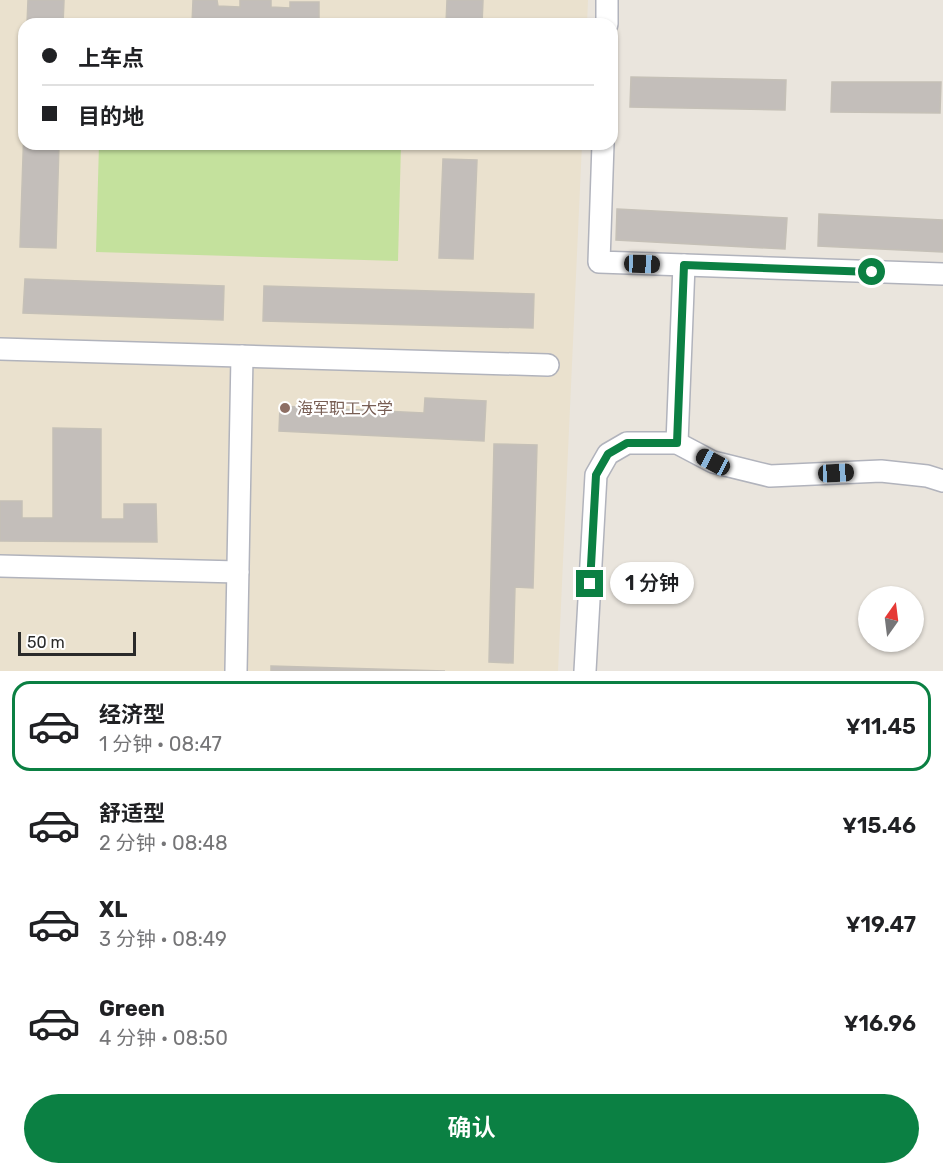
<!DOCTYPE html>
<html lang="zh">
<head>
<meta charset="utf-8">
<style>
  :root { --surface:#fff; --page:#f2f2f2; --text:#202124; --muted:#757577; --line:#e0e0e0; --accent:#0b8043 }
  body { margin:0; font-family:Rubik,"Noto Sans SC",sans-serif; background:var(--page); color:var(--text); height:100vh; display:flex; flex-direction:column; font-size:22px; white-space:nowrap }
  * { box-sizing:border-box; margin:0 }
  p { font-size:20px; color:var(--muted) }
  .icon { flex:none; width:33px; height:33px; fill:none; stroke:currentColor; stroke-width:2; stroke-linecap:round; stroke-linejoin:round }
  .map { position:relative; height:671px; overflow:hidden }
  .side { display:flex; flex-direction:column; background:var(--surface); flex:1 }
  .side>* { flex:none }
  .guide { position:absolute; left:18px; top:18px; width:600px; height:132px; border-radius:18px; box-shadow:0 2px 4px #0004; display:grid; align-content:center; height:132px; padding:0 24px; background:var(--surface) }
  .needle { width:39px; rotate:14deg }
  .tools { position:absolute; left:858px; top:586px; display:grid; gap:12px }
  .tools a { display:grid; place-items:center; width:66px; height:66px; border-radius:50%; background:var(--surface); box-shadow:0 2px 4px #0004; font-size:30px }
  .scale { position:absolute; left:18px; bottom:15px; width:118px; box-sizing:border-box; padding-left:6px; border:3px solid #2a2a2a; border-top:0; font-size:16px; line-height:21px; white-space:nowrap; color:#2a2a2a; -webkit-text-stroke:4px #fff; paint-order:stroke }
  .end { position:absolute; width:27px; height:27px; margin:-14px; border:8px solid #0b8043; background:#fff; box-shadow:0 0 0 3px #fff }
  .from { border-radius:50% }
  .bubble { position:absolute; height:42px; border-radius:21px; background:var(--surface); box-shadow:0 2px 4px #0004; font-size:20px; font-weight:600; line-height:42px; text-align:center }
  .car { position:absolute; width:18px; height:36px; margin:-18px -9px; border-radius:8px; box-shadow:0 0 4px 2px #0007; background:linear-gradient(#222 24%,#8ab4d8 0 40%,#222 0 76%,#8ab4d8 0 86%,#222 0) }
  .guide b { display:flex; align-items:center; gap:21px; height:57px; font-size:22px }
  .guide b+b { border-top:2px solid var(--line) }
  .guide i { width:15px; height:15px; background:var(--text) }
  ul { padding:10px 0 0; list-style:none }
  li { display:flex; align-items:center; gap:18px; height:90px; margin:0 12px 9px; padding:0 12px; border:3px solid transparent; border-radius:18px }
  li div { flex:1 }
  li b { display:block; font-size:22px }
  li em { font-style:normal; font-weight:600 }
  li.active { border-color:var(--accent) }
  li>.icon { width:54px; height:54px; stroke-width:1.5 }
  .button { display:flex; gap:12px; margin-top:auto; padding:12px 24px }
  .button a { flex:1; height:69px; border-radius:36px; background:var(--accent); color:#fff; font-size:24px; font-weight:600; line-height:69px; text-align:center }
  .map>svg:first-child { display:block }
</style>
</head>
<body>
<div class="map">
<svg width="943" height="671" viewBox="0 0 943 671">
  <rect width="100%" height="100%" fill="#eae5dd"/>
  <!-- education -->
  <path fill="#eae1ce" d="M0,0H588L587,24H24V144H582L558,671H0Z"/>
  <!-- pitch -->
  <path fill="#c4e19d" d="M99,144H401L398,261L96,252Z"/>
  <!-- building -->
  <g fill="#c3beba" stroke="#c5c0b7" stroke-width="1.5">
    <path d="M28,0H64L63,24H27Z"/>
    <path d="M193,0H217L218,6L240,7V0H271V7L290,8V2H319V24H192Z"/>
    <path d="M447,0H483L482,24H446Z"/>
    <path d="M631,77L786,80L785,110L630,107Z"/>
    <path d="M832,82H941L940,113L831,112Z"/>
    <path d="M24,126V144H59L56,248L20,247Z"/>
    <path d="M442,144H477V148L442,146Z"/>
    <path d="M443,159L477,160L473,259L439,258Z"/>
    <path d="M617,209L787,218L785,249L616,240Z"/>
    <path d="M819,214L943,220V252L818,246Z"/>
    <path d="M25,279L224,286L223,320L23,313Z"/>
    <path d="M264,286L534,294L533,328L263,321Z"/>
    <path d="M425,398L486,401L484,441L279,431L280,406L424,413Z"/>
    <path d="M53,428L101,429V519H124V504H156L157,542L0,541V501H22V518H53Z"/>
    <path d="M494,444L537,445L533,588L515,587L513,663L489,662Z"/>
    <path d="M271,666L445,671H271Z"/>
  </g>
  <g fill="none" stroke-linecap="round" stroke-linejoin="round">
    <defs>
      <g id="minor">
        <path d="M607,24V0"/>
        <path d="M603,144L599,262L943,274"/>
        <path d="M0,349L548,365"/>
        <path d="M677,443L684,265"/>
        <path d="M0,566L238,572"/>
        <path d="M236,671L242,356"/>
        <path d="M585,671L596,475L608,454L627,443H677L713,462L770,476L881,471L927,476L943,481"/>
      </g>
    </defs>
    <!-- minor casing -->
    <use href="#minor" stroke="#b1b3bc" stroke-width="24"/>
    <!-- minor -->
    <use href="#minor" stroke="#fff" stroke-width="21"/>
  </g>
  <g fill="none" stroke-linecap="round" stroke-linejoin="round">
    <!-- route -->
    <path stroke="#0b8043" stroke-width="8" d="M590,584L596,475L608,454L627,443H677L684,265L872,272"/>
  </g>
  <!-- markers -->
  <circle fill="#8d6e63" stroke="#fff" stroke-width="2" cx="285" cy="408" r="6"/>
  <g text-anchor="middle" dominant-baseline="central" stroke-width="4.5" stroke-linejoin="round" paint-order="stroke">
    <!-- education labels -->
    <g font-size="16" fill="#785e54" stroke="#fff" text-anchor="start">
      <text x="297" y="408">海军职工大学</text>
    </g>
  </g>
</svg>
<div class="tools">
<a><svg class="needle" viewBox="-14 -14 28 28"><path d="M0-13l5 13h-10z" fill="#e53935"/><path d="M0 13l5-13h-10z" fill="#757577"/></svg></a>
</div>
<div class="scale">50 m</div>
<i class="end from" style="left:872px;top:272px"></i>
<i class="end" style="left:590px;top:584px"></i>
<div class="bubble" style="left:610px;top:562px;width:84px">1 分钟</div>
<i class="car" style="left:642px;top:264px;rotate:92deg"></i>
<i class="car" style="left:713px;top:462px;rotate:298deg"></i>
<i class="car" style="left:836px;top:473px;rotate:87deg"></i>
<div class="guide">
<b><i class="from"></i>上车点</b>
<b><i></i>目的地</b>
</div>
</div>
<section class="side">
<ul>
<li class="active"><svg class="icon" aria-label="car" viewBox="0 0 24 24"><path d="M5 17H2v-5l4-1 3-4h7l3 4 3 1v5h-3M9 17h6M6 11h13"/><circle cx="7" cy="17" r="2"/><circle cx="17" cy="17" r="2"/></svg><div><b>经济型</b><p>1 分钟 · 08:47</p></div><em>¥11.45</em></li>
<li><svg class="icon" aria-label="car" viewBox="0 0 24 24"><path d="M5 17H2v-5l4-1 3-4h7l3 4 3 1v5h-3M9 17h6M6 11h13"/><circle cx="7" cy="17" r="2"/><circle cx="17" cy="17" r="2"/></svg><div><b>舒适型</b><p>2 分钟 · 08:48</p></div><em>¥15.46</em></li>
<li><svg class="icon" aria-label="car" viewBox="0 0 24 24"><path d="M5 17H2v-5l4-1 3-4h7l3 4 3 1v5h-3M9 17h6M6 11h13"/><circle cx="7" cy="17" r="2"/><circle cx="17" cy="17" r="2"/></svg><div><b>XL</b><p>3 分钟 · 08:49</p></div><em>¥19.47</em></li>
<li><svg class="icon" aria-label="car" viewBox="0 0 24 24"><path d="M5 17H2v-5l4-1 3-4h7l3 4 3 1v5h-3M9 17h6M6 11h13"/><circle cx="7" cy="17" r="2"/><circle cx="17" cy="17" r="2"/></svg><div><b>Green</b><p>4 分钟 · 08:50</p></div><em>¥16.96</em></li>
</ul>
<div class="button"><a>确认</a></div>
</section>
</body>
</html>
